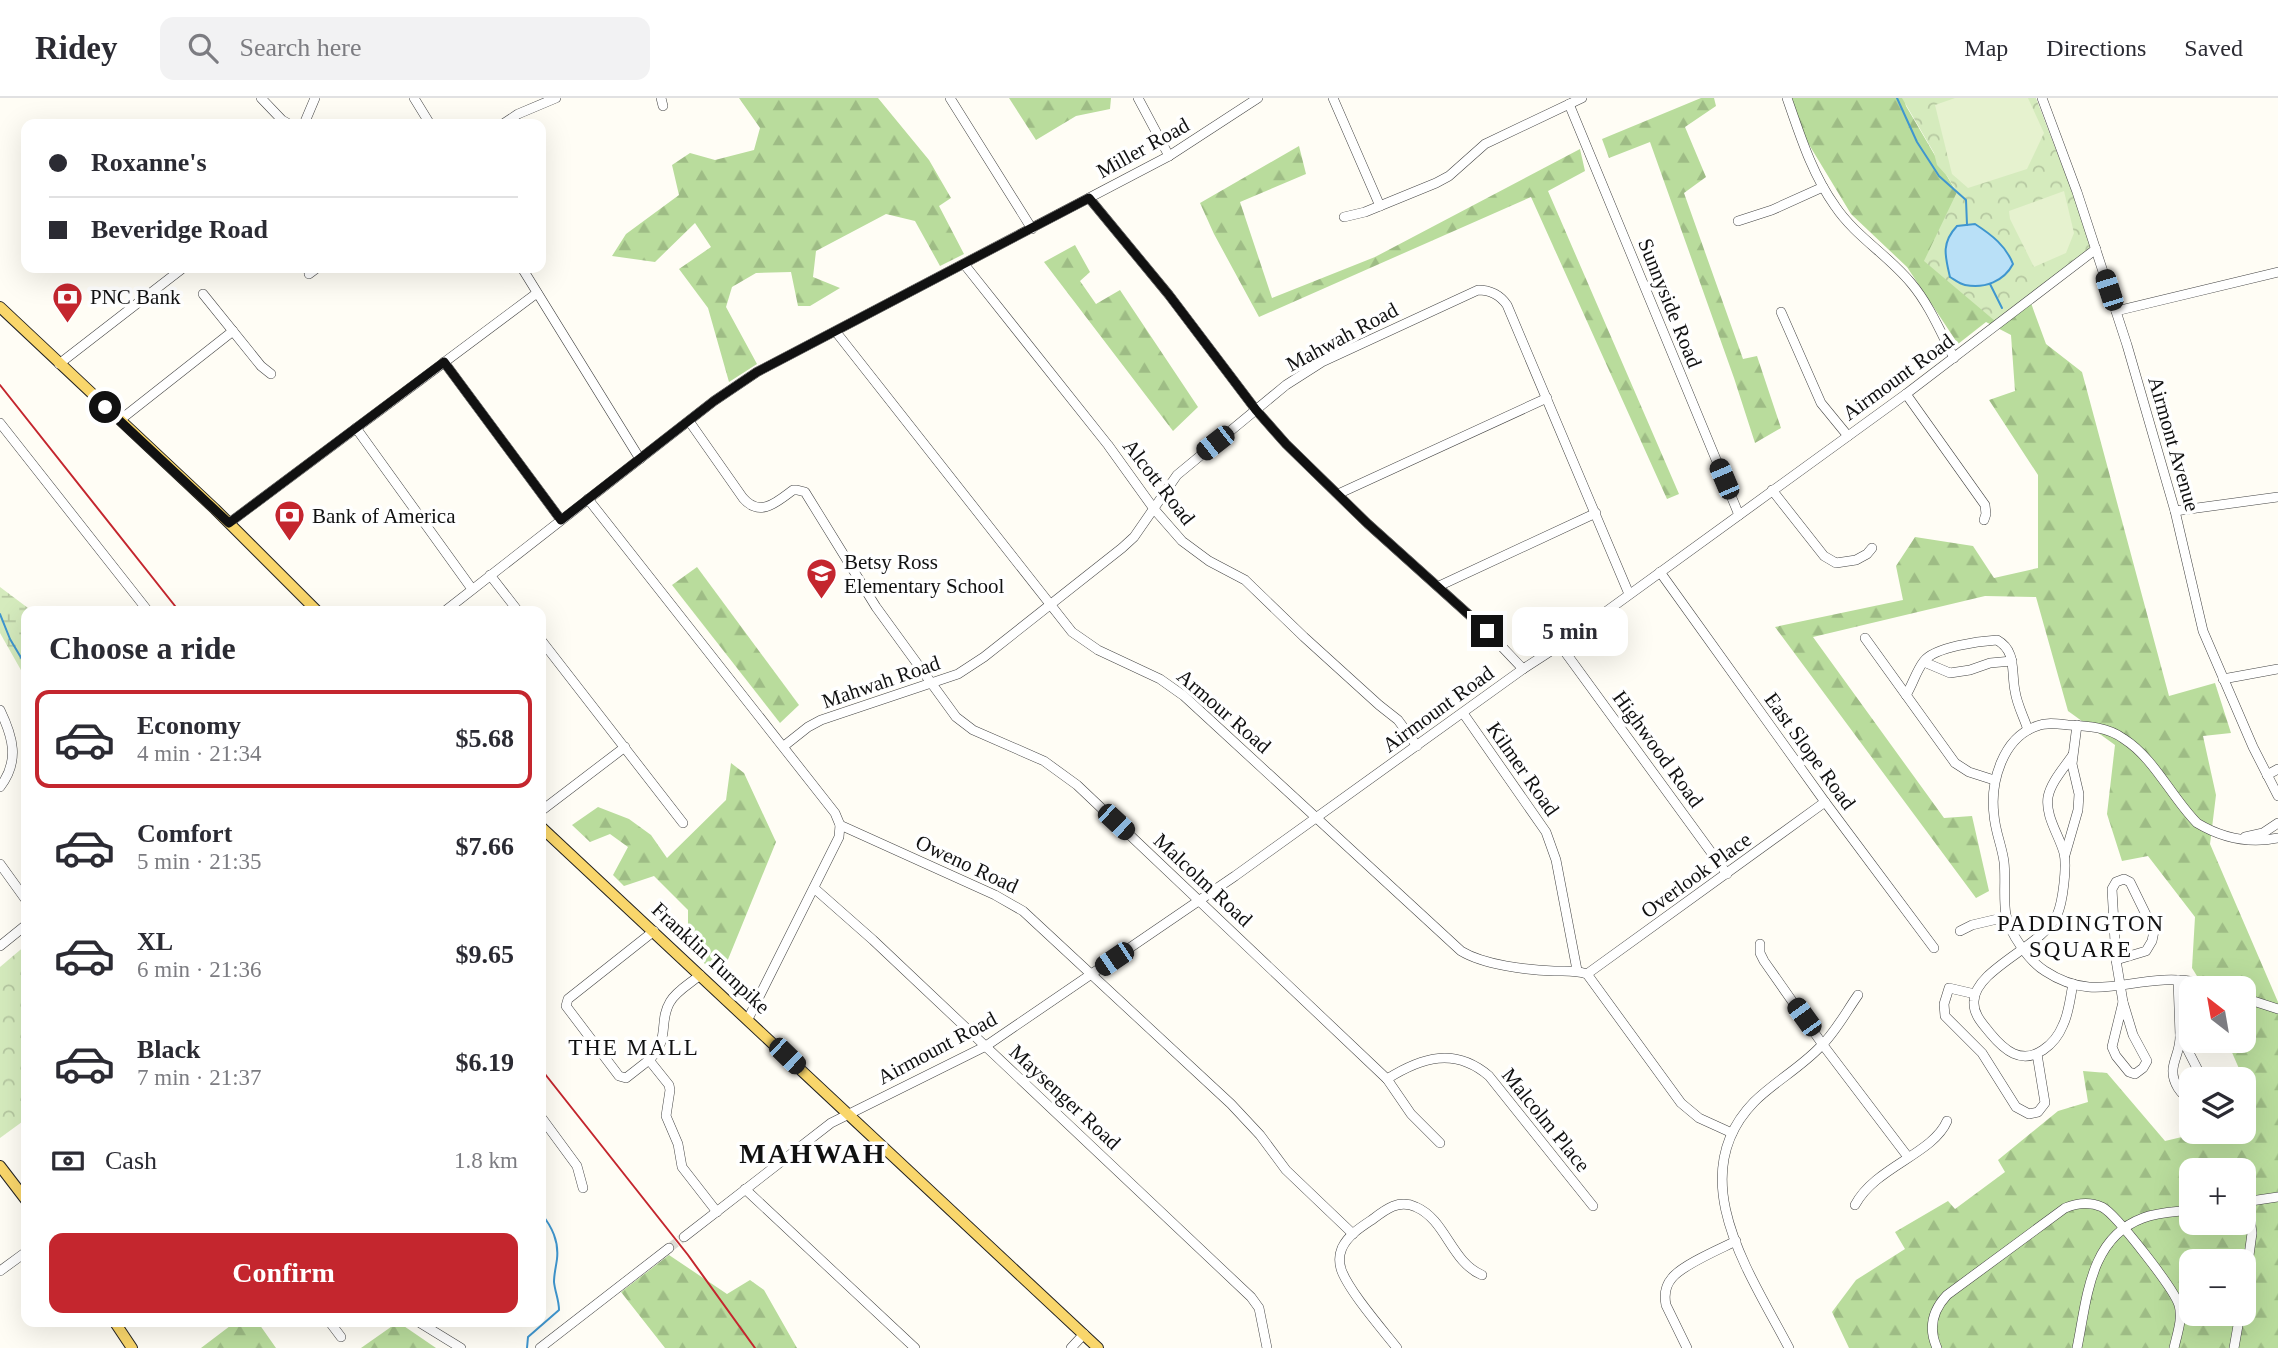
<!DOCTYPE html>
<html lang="en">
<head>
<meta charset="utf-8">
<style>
  :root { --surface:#fff; --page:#f2f2f3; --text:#2b2b33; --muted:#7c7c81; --line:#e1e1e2; --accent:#c4262e }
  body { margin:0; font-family:Georgia,serif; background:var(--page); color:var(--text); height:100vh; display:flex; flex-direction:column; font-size:26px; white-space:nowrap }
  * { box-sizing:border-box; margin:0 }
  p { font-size:23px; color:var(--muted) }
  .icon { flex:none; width:38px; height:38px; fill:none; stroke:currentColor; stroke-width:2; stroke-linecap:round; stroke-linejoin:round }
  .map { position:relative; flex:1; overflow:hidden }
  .drawer { position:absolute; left:21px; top:508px; width:525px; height:721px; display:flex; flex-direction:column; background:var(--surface); border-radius:14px; box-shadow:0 7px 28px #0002 }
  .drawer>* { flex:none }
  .banner { position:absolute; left:21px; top:21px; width:525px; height:154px; border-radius:14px; box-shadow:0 7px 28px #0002; display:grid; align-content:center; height:154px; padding:0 28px; background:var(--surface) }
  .needle { width:46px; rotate:329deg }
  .fabs { position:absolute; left:2179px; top:878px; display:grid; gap:14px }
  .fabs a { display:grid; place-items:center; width:77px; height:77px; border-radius:14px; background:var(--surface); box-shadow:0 7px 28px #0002; font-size:35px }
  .end { position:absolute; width:32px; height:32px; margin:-16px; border:9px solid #111; background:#fff; box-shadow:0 0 0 4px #fff }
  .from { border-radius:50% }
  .bubble { position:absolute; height:49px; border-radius:14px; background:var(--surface); box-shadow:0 7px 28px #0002; font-size:23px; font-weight:800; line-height:49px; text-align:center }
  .car { position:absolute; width:21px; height:42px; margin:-21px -10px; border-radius:9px; box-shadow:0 0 5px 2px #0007; background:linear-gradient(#222 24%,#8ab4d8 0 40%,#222 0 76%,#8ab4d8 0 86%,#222 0) }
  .banner b { display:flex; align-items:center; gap:24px; height:66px; font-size:26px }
  .banner b+b { border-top:2px solid var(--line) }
  .banner i { width:18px; height:18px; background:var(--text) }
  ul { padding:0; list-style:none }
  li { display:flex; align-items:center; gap:21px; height:98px; margin:0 14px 10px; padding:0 14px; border:4px solid transparent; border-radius:14px }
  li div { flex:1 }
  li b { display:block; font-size:26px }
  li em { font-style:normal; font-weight:800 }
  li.active { border-color:var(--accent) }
  li>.icon { width:63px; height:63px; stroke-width:1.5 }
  h2 { padding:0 28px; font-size:32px; line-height:84px }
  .pay { display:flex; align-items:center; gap:18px; height:77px; padding:0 28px; font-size:26px }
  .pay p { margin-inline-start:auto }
  .action { display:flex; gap:14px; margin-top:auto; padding:14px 28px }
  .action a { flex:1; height:80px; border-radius:14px; background:var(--accent); color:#fff; font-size:28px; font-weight:800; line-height:80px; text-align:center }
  header { display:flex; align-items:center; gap:42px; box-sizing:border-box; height:98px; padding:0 35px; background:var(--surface); border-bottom:2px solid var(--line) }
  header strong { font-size:33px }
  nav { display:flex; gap:38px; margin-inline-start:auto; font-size:24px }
  .search { width:490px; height:63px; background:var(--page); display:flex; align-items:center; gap:18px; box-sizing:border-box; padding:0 24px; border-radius:14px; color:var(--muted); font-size:26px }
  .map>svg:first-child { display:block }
</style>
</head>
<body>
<header>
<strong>Ridey</strong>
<div class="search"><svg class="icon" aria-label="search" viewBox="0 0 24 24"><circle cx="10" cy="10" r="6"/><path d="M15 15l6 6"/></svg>Search here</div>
<nav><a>Map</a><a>Directions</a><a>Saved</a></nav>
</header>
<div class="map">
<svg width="2278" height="1250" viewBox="0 0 2278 1250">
  <defs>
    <pattern id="forest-firs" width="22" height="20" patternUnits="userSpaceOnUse" patternTransform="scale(1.75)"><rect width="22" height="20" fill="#b9dc9c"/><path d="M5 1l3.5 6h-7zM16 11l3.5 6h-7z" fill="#9ebc85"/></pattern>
    <pattern id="wetland-marsh" width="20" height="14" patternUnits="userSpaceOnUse" patternTransform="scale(1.75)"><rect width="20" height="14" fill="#d5ebbd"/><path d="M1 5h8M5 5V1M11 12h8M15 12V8" fill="none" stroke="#b6c8a1"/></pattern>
    <pattern id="park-crowns" width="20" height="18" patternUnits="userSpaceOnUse" patternTransform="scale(1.75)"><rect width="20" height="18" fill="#d5ebbd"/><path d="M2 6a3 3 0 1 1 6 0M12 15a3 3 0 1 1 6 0" fill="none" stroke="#b6c8a1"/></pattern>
  </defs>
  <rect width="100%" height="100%" fill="#fffdf5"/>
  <!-- forest -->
  <g fill="url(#forest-firs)" fill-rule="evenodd">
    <path d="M739,0H878L929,62L951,100L939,108L964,156L940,168L915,123L886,116L816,153L813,179L840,190L810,208H798L791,174L756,175L732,189L726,209L757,266L729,284L708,210L679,171L711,149L695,125L655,164L612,158L626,136L679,97L672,67L690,55L715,62L754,52L760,30Z"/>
    <path d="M1009,0H1111L1110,11L1076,18L1036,42Z"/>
    <path d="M1701,0H1714L1716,8L1685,29L1706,79L1684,95L1743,261L1757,258L1781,330L1755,345L1734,280L1650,44L1609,60L1602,41Z"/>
    <path d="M1792,0H1904L1906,8L1961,102L1989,128L2028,197L2046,246L2082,274L2169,598L2215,585L2231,635L2203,638L2216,697L2210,746L2278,904V1250H1849L1832,1214L1856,1182L1905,1151L1895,1134L1948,1103L1955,1111L2005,1074L1998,1062L2058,1013L2088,1004L2083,973L2107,975L2165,1043L2203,1034H2244V982L2227,943H2244V891H2205L2192,870L2195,819L2148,758L2122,763L2107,716L2115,647L2068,613L2036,499L1985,498L1813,539L1944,720L1972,718L1989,793L1976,800L1775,529L1903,502L1896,468L1915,439L1973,448L1994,480L2038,470V377L1989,302L2015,293L2011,237L1986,224L1958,246L1907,169L1851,116L1799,30ZM2191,1073H2244V1125H2191ZM2191,1164H2244V1216H2191Z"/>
    <path d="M1299,48L1306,76L1240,104L1272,200L1375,159L1580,51L1585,73L1548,93L1679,396L1667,401L1531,99L1259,219L1214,136L1200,105Z"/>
    <path d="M1075,147L1090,174L1080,183L1096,206L1120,192L1198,309L1173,333L1044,164Z"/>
    <path d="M697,469L799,607L780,625L672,487Z"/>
    <path d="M731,665L744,675L776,744L720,881L688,849V812L654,778L624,788L613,777L628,749L610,736L590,744L572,727L598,709L629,721L651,737L667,760L726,702Z"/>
    <path d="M669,1157L727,1196L750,1182L764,1192L797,1250H665L621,1194Z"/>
    <path d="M228,1223H257L276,1250H201L230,1228Z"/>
    <path d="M398,1224L436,1250H361Z"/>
  </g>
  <!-- wetland -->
  <path fill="url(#wetland-marsh)" d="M0,489L32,513H26V581L0,535Z"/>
  <!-- park -->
  <g fill="url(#park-crowns)">
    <path d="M1902,0H2036L2093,148L1995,223L1924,163L1957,94L1947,78L1937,67L1934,55Z"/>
    <path d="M26,847V1021L0,1040V869Z"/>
  </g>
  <!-- pitch -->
  <g fill="#e6f2cf">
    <path d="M1955,0H2028L2044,35L2027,71L1968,90L1952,76L1935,7Z"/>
    <path d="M2064,93L2074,135L2066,155L2034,169L2010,121L2009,113Z"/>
  </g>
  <!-- water -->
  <path fill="#b9e0f7" stroke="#3f96cf" stroke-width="2" d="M1975,126C1992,137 2006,148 2013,166C2004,183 1985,191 1965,187C1960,186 1955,182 1950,179C1945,158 1941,145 1957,128Z"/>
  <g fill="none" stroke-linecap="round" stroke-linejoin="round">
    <!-- stream -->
    <g stroke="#3f96cf" stroke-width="2">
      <path d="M1897,0L1917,44L1939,78L1966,102L1967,127"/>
      <path d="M1990,186L2002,210"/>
      <path d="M0,516L10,541L26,568"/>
      <path d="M527,1250L528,1239L559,1212C559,1202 555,1194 554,1184C554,1176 556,1169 557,1161C559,1143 552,1129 541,1115"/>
    </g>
    <!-- minor-tunnel -->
    <path stroke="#dbdad3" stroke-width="9" stroke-dasharray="9 4.5" stroke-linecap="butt" d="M669,1150L684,1139"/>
    <defs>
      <g id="minor">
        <path d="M261,0L282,22L289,26"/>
        <path d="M414,0L430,26"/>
        <path d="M661,0L663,8"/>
        <path d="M950,0L1032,131"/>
        <path d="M1138,0L1169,58"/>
        <path d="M1333,0L1380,108"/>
        <path d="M1787,0C1800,37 1812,76 1835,108C1855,138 1888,157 1911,185C1929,206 1941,235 1954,260"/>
        <path d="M2042,0L2077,94L2127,247L2175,413L2203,533L2253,649L2278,698"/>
        <path d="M1569,6L1739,417"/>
        <path d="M304,26L315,0"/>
        <path d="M503,26L518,16L556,0"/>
        <path d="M1089,100L1169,197L1256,312L1286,346L1368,426L1487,533L1523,571"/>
        <path d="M1344,119L1365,114L1436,85L1449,78L1485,46L1582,0"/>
        <path d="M1738,123L1772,112L1823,89"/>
        <path d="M964,166L1108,347L1154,411L1182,443L1209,463L1245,482L1304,539L1379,607L1398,622L1417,648"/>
        <path d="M522,170L640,361"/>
        <path d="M309,176L317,170"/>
        <path d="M203,196L261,268L271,276"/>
        <path d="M2116,213L2278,174"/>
        <path d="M1781,214L1821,305L1848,338"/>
        <path d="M836,234L1072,534L1098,552L1160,581L1184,598L1461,853C1484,867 1527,872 1554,873C1567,873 1575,872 1587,876L1681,1005L1699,1020L1732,1035"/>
        <path d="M444,264L561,422"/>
        <path d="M59,266L183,170"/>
        <path d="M1906,296L1985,407L1986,416L1984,422"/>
        <path d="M120,322L233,233"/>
        <path d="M689,323L743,400C760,420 777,404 793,392H797L805,394L876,509L956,619L973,632L1044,663L1077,687L1387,981L1411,1016L1440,1045"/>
        <path d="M0,325L148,513"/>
        <path d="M356,330L472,491"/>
        <path d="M1772,392L1824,458L1836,465L1856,462L1867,456L1872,450"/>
        <path d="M1338,396L1547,300"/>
        <path d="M588,401L835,715L840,727L839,739L748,921"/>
        <path d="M2175,413L2278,399"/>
        <path d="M229,425L537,195"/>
        <path d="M1660,474L1825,704L1934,850"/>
        <path d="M490,477L518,513"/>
        <path d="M1439,488L1596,415"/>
        <path d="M445,513L714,303L757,274L1169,58L1258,0"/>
        <path d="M1865,540L1955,665L1969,674L1994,682"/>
        <path d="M541,542L683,725"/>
        <path d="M1560,547L1727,776"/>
        <path d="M1924,564L1950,575L1970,572L1990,565L2012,563"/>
        <path d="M2223,581L2278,571"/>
        <path d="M1906,597C1913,586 1916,573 1924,563C1935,549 1979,543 1997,542C2017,553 2011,574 2015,593C2017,607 2024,619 2028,632"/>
        <path d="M0,612C13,639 20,663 0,689"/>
        <path d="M1463,615L1546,734L1556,762L1577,872"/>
        <path d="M784,648L808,629L821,622L958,576L984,559L1122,450L1134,439L1177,377L1286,287L1322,264L1478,192C1491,192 1500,197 1507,207L1629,496"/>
        <path d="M2072,658C2064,670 2051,684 2048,699C2045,718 2059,737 2064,755C2067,768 2063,804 2057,817C2043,848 1975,871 1974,903C1973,916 1982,925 1990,935C2004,952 2021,967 2043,952C2052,946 2059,937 2063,927C2069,915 2070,900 2073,886"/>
        <path d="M2267,677L2278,671"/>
        <path d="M541,713L625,649"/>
        <path d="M840,727L995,797L1023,813L1231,1006L1260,1037L1286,1072L1353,1136"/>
        <path d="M2245,739L2263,735L2278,725"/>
        <path d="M2065,757L2078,712L2079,696L2072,666L2077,627"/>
        <path d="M0,766L26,802"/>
        <path d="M2124,781L2130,784L2154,833L2152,843L2146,853L2116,862L2112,791L2116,784Z"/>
        <path d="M814,790L873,842L1251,1199L1259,1210L1267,1250"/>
        <path d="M1960,833L1972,827L2006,819"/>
        <path d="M1760,846V855L1764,863L1823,947L1908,1059"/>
        <path d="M0,848L26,827"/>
        <path d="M2116,862L2123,904"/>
        <path d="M1587,876L1825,704"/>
        <path d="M700,877C691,885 676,893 670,904C658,924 671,941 649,962L669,987L670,992L666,1018L678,1046L682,1069L717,1114"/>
        <path d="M2178,882L2180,937"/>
        <path d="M2222,891C2203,884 2184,881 2164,882C2119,884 2089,902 2045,873C2029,863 2010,836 2006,817C2003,800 2006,781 2004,764C2002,748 1995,733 1994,717C1990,685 2002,640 2037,628C2047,624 2058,626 2068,627C2088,628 2108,629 2124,641C2154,660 2172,700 2197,725C2222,740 2249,746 2278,740"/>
        <path d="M1975,896L1949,890L1944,906L1945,918L1982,955L2016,1009L2029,1016L2038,1014L2045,1005L2037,956"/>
        <path d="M2244,900L2278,911"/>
        <path d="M2123,904L2133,937L2147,963L2143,970L2135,976L2129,974L2116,958L2112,949Z"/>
        <path d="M649,962L626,980L619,978L566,908L568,901L654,833"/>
        <path d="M1387,981C1422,959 1455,949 1489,978L1593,1108"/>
        <path d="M2191,1000C2184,998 2182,996 2178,990C2165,968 2181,959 2180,937L2203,982"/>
        <path d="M541,1019L577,1068L583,1090"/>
        <path d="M745,1091L915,1250"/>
        <path d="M2244,1104L2278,1099"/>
        <path d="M1855,1107C1875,1069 1933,1056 1947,1023"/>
        <path d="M684,1139L831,1025L986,948L1235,778L1523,571L1560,547L1906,296L2096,151"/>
        <path d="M0,1173L26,1154"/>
        <path d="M2244,1195L2252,1135L2248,1104"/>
        <path d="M329,1223L341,1239"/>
        <path d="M417,1223L461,1250"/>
        <path d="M540,1250L669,1150"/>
        <path d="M1071,1250L1084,1236"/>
        <path d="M1397,1250C1382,1231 1348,1192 1341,1171C1339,1164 1339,1157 1342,1150C1348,1137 1361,1129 1373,1121C1386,1111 1399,1101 1416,1109C1446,1122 1451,1164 1482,1177"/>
        <path d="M1687,1250L1666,1207C1664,1197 1665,1188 1672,1180C1682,1167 1720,1151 1736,1143"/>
        <path d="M1789,1250C1751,1177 1681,1079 1754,1004C1774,984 1800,970 1820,949C1835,935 1846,914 1858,897"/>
        <path d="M1937,1250C1928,1230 1933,1212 1947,1197L2065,1110C2077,1105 2089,1103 2102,1109C2116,1116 2174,1191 2179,1207C2183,1221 2177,1236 2174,1250"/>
        <path d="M2077,1250C2087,1202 2089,1140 2143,1120C2158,1114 2175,1114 2191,1112"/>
        <path d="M2234,1250L2240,1216"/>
      </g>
      <g id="major">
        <path d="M0,209L215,411L317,513"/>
        <path d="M541,729L1098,1250"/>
        <path d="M0,1068L26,1102"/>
        <path d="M114,1223L132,1250"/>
      </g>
    </defs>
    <!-- minor casing -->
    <use href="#minor" stroke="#444" stroke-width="10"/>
    <!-- major casing -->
    <use href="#major" stroke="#222" stroke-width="12"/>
    <!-- minor -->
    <use href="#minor" stroke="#fff" stroke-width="9"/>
    <!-- major -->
    <use href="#major" stroke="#f9d66b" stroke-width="10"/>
    <!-- rail -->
    <g stroke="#c4262e" stroke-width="2">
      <path d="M0,287L179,513"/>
      <path d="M541,971L688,1157L755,1250"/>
    </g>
  </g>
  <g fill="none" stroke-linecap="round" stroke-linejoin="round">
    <!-- route -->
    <path stroke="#111" stroke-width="9" d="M105,309L229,425L444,264L561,422L714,303L757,274L1089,100L1169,197L1256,312L1286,346L1368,426L1487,533"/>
  </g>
  <!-- icons -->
  <defs>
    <symbol id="bank-pin" viewBox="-11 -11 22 30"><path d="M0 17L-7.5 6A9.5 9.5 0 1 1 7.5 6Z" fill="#c4262e" stroke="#fff"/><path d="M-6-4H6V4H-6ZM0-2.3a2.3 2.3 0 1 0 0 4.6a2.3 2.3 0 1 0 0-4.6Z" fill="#fff"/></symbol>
    <symbol id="school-pin" viewBox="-11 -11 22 30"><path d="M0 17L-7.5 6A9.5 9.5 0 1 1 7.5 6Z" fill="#c4262e" stroke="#fff"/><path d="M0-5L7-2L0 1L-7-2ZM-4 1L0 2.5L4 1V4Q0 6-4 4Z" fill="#fff"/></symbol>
  </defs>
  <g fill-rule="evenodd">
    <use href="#bank-pin" x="50" y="182" width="35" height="47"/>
    <use href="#bank-pin" x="272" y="400" width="35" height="47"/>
    <use href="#school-pin" x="804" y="458" width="35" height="47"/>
  </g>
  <g text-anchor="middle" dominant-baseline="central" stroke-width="7" stroke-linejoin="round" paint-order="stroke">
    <!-- street labels -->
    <g font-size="21" fill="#111" stroke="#fff">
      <text transform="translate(1143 50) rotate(-29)">Miller Road</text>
      <text transform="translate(1670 205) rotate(68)">Sunnyside Road</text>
      <text transform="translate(1342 239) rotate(-28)">Mahwah Road</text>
      <text transform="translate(1898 279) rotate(-36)">Airmount Road</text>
      <text transform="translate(2174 346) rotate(74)">Airmont Avenue</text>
      <text transform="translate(1159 384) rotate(52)">Alcott Road</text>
      <text transform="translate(881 584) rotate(-19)">Mahwah Road</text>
      <text transform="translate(1438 611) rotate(-36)">Airmount Road</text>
      <text transform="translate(1224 613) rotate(41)">Armour Road</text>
      <text transform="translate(1658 651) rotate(54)">Highwood Road</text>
      <text transform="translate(1810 653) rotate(54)">East Slope Road</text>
      <text transform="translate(1523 671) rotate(55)">Kilmer Road</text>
      <text transform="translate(967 766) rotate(25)">Oweno Road</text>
      <text transform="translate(1696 777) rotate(-36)">Overlook Place</text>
      <text transform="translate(1203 782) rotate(43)">Malcolm Road</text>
      <text transform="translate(711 860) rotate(43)">Franklin Turnpike</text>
      <text transform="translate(937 950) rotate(-28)">Airmount Road</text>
      <text transform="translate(1065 999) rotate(43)">Maysenger Road</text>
      <text transform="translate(1546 1022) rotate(51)">Malcolm Place</text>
    </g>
    <!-- poi labels -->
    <g font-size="21" fill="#111" stroke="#fff" text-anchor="start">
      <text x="90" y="199">PNC Bank</text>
      <text x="312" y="418">Bank of America</text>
      <text x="844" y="464">Betsy Ross<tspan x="844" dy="24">Elementary School</tspan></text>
    </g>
    <!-- neighbourhood labels -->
    <g font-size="23" letter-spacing="2" fill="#111" stroke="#fff">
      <text x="2081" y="825">PADDINGTON<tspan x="2081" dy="26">SQUARE</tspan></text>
      <text x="634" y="949">THE MALL</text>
    </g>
    <!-- district labels -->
    <g font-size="28" font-weight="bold" letter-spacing="2" fill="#111" stroke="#fff">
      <text x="813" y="1055">MAHWAH</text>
    </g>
  </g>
</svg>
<div class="fabs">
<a><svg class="needle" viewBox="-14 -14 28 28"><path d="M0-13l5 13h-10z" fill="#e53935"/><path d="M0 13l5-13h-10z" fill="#7c7c81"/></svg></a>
<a><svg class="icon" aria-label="layers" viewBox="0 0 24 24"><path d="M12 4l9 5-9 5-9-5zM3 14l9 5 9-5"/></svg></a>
<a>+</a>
<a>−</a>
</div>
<i class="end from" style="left:105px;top:309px"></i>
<i class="end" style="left:1487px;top:533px"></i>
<div class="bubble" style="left:1512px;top:509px;width:116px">5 min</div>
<i class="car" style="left:2109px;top:192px;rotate:342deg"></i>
<i class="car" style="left:1215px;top:345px;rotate:232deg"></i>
<i class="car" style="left:1724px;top:381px;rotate:337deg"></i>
<i class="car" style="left:1116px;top:724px;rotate:133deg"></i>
<i class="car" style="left:1114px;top:861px;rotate:236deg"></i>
<i class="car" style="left:1804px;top:919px;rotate:324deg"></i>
<i class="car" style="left:787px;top:958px;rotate:134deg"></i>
<div class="banner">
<b><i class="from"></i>Roxanne's</b>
<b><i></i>Beveridge Road</b>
</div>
<section class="drawer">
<h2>Choose a ride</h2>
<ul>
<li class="active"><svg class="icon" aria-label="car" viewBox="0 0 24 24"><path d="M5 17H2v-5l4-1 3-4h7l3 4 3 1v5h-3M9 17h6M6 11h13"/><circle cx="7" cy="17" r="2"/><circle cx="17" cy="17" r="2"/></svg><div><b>Economy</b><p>4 min · 21:34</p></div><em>$5.68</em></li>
<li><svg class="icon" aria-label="car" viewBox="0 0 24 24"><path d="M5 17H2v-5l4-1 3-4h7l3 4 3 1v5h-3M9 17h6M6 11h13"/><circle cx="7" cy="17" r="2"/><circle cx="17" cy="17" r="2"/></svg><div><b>Comfort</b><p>5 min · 21:35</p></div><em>$7.66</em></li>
<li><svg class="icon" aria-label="car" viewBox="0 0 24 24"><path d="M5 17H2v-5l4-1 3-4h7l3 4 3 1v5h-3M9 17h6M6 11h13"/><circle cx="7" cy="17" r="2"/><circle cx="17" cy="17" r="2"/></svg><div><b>XL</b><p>6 min · 21:36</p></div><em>$9.65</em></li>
<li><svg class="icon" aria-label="car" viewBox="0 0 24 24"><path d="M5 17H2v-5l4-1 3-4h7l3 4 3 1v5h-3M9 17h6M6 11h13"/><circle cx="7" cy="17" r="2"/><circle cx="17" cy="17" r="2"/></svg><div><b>Black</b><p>7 min · 21:37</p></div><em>$6.19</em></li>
</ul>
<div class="pay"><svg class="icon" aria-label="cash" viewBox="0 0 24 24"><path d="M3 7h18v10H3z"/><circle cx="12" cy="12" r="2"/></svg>Cash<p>1.8 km</p></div>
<div class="action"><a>Confirm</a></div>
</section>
</div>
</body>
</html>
